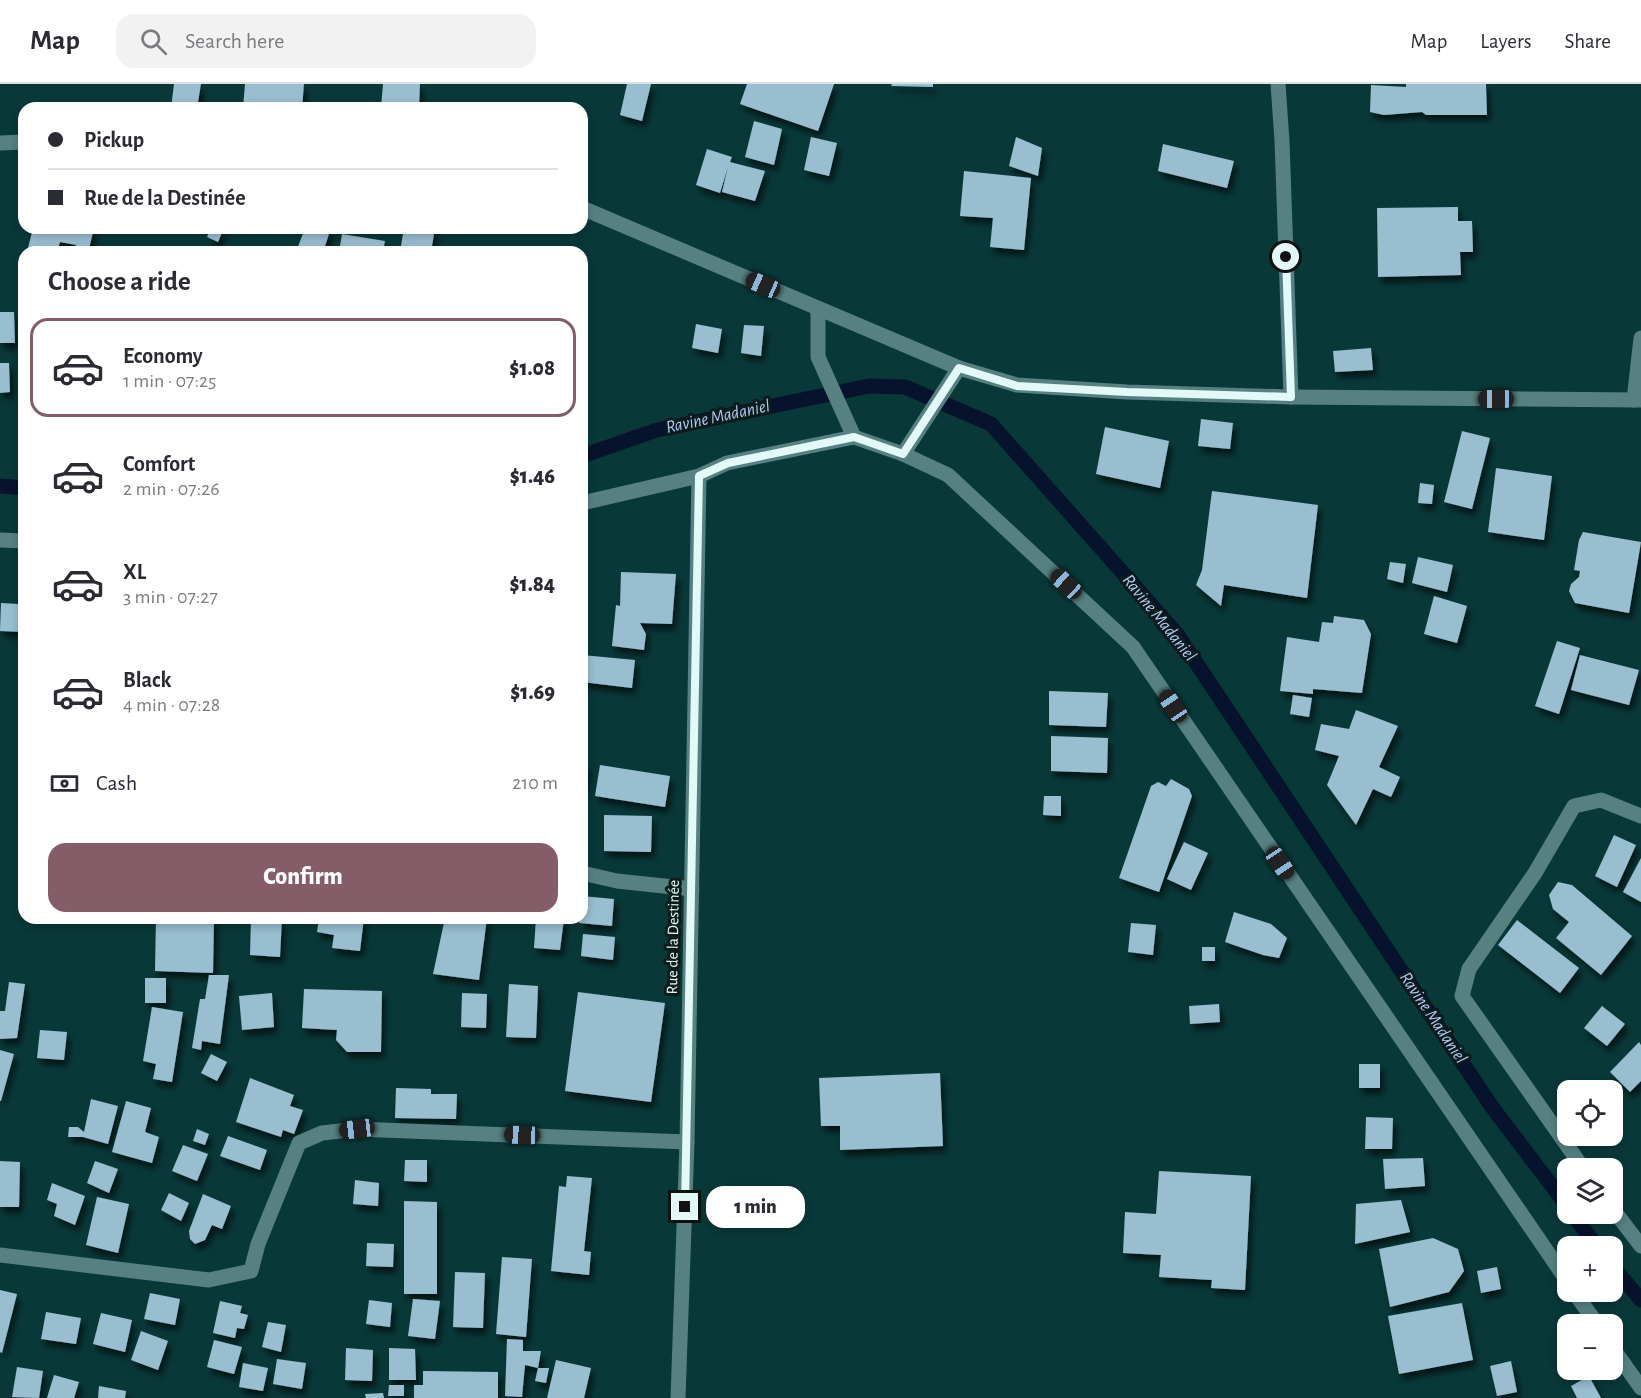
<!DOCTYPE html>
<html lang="en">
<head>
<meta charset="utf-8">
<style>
  :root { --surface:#fff; --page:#f2f2f3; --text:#2b2b33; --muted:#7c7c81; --line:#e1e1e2; --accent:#855d69 }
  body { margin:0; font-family:"Alegreya Sans",sans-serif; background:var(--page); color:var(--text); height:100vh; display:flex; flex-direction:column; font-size:22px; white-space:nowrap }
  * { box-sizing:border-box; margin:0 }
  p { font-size:20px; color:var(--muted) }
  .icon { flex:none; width:33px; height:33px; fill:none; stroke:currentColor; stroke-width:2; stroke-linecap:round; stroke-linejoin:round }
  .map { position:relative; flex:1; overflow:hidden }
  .panel { position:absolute; left:18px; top:162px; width:570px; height:678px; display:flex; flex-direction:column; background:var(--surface); border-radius:18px; box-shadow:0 3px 9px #0003 }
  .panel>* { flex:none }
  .top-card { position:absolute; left:18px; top:18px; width:570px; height:132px; border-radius:18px; box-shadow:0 3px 9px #0003; display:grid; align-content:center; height:132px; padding:0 30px; background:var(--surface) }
  .tools { position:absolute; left:1557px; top:996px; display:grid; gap:12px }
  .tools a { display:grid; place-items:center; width:66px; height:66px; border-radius:12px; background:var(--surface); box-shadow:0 3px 9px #0003; font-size:30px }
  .end { position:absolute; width:27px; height:27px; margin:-14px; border:8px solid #e2f9f8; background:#111; box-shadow:0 0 0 3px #111 }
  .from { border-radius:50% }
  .bubble { position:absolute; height:42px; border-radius:18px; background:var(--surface); box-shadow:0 3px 9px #0003; font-size:20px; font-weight:800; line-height:42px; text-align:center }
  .car { position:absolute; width:18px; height:36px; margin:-18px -9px; border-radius:8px; box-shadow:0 0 4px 2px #0007; background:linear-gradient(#222 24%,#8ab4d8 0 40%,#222 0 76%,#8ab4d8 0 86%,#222 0) }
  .top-card b { display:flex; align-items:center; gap:21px; height:57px; font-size:22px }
  .top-card b+b { border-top:2px solid var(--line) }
  .top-card i { width:15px; height:15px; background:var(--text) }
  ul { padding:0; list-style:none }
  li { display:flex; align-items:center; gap:18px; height:99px; margin:0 12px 9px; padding:0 18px; border:3px solid transparent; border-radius:18px }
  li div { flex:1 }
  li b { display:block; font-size:22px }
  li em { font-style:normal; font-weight:800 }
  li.selected { border-color:var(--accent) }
  li>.icon { width:54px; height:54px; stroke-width:1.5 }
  h2 { padding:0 30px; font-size:27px; line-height:72px }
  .pay { display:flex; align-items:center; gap:15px; height:66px; padding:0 30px; font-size:22px }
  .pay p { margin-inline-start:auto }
  .cta { display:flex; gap:12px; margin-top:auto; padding:12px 30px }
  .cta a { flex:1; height:69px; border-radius:18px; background:var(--accent); color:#fff; font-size:24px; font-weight:800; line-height:69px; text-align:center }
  header { display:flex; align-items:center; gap:36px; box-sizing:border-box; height:84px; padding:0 30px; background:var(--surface); border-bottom:2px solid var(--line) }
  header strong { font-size:28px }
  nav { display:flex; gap:33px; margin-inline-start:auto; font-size:21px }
  .search { width:420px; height:54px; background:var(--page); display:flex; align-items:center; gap:15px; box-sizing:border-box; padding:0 21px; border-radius:18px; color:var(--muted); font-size:22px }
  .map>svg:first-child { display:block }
</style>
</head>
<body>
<header>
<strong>Map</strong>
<div class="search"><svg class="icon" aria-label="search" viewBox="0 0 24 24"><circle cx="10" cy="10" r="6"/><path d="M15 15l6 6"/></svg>Search here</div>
<nav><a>Map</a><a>Layers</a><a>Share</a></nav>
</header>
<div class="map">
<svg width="1641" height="1314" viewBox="0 0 1641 1314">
  <defs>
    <filter id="shadow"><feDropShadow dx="3.5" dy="6" stdDeviation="3" flood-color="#0009"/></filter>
  </defs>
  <rect width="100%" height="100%" fill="#093838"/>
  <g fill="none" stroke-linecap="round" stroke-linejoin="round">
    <!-- stream -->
    <g stroke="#07132c" stroke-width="15">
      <path d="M582,372L657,346L869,302L905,303L991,340L1177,550L1492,1023L1568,1123"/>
      <path d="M0,402L24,404"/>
      <path d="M1572,1130L1597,1162"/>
      <path d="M1612,1182L1641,1216"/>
    </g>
  </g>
  <!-- building -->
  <g fill="#98bed0" filter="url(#shadow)">
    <path d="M174,0H201L197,24H171Z"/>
    <path d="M245,0H304L302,24H243Z"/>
    <path d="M383,0H420L419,24H381Z"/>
    <path d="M627,0H651L642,37L620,31Z"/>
    <path d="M747,0H834L818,47L740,20Z"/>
    <path d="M892,0H933V3L891,2Z"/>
    <path d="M1406,0H1486L1487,31H1426L1422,28L1384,31L1370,28L1371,1L1406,3Z"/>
    <path d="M754,37L782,45L774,81L745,73Z"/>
    <path d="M811,53L837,59L829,92L804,86Z"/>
    <path d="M1016,53L1042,64L1038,92L1009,82Z"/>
    <path d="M1163,60L1234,77L1227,104L1158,87Z"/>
    <path d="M707,65L732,73L730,78L765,87L755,117L722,108L728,83L720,109L696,101Z"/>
    <path d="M964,87L1031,94L1024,166L990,163L993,134L960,132Z"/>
    <path d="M1458,123V137H1472L1473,168H1460L1461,191L1378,193L1377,124Z"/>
    <path d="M33,144H94L89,165L98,168H74L76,161L60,158L57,168H27Z"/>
    <path d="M211,144H224L218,158L207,153Z"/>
    <path d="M305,144H331L323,168H296Z"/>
    <path d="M404,144H435L431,168H400Z"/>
    <path d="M342,150L385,157L383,168H339Z"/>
    <path d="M22,202H24V260H21Z"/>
    <path d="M0,228H14L15,259H0Z"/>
    <path d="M696,240L722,245L718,269L692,264Z"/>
    <path d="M744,241L764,242L761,272L741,269Z"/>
    <path d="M1371,264L1373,286L1335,288L1333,267Z"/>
    <path d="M0,279H9L10,308L0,309Z"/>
    <path d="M1201,335L1233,339L1230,365L1198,362Z"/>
    <path d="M1105,343L1169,357L1160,404L1096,390Z"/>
    <path d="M1462,347L1490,354L1472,425L1444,418Z"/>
    <path d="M1496,384L1552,392L1544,456L1488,448Z"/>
    <path d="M1420,399L1434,401L1432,420L1418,419Z"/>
    <path d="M1212,407L1318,421L1307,514L1224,501L1221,522L1196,501L1202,486Z"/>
    <path d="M1583,448L1641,458L1629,529L1575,519L1569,507L1571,500L1579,493L1580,487L1574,486L1579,456Z"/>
    <path d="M1418,473L1453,481L1447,508L1412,499Z"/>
    <path d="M1390,478L1406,480L1403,499L1387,495Z"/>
    <path d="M621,488L676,490L672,540L640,539L646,550L644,566L612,562L616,521L620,522Z"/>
    <path d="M19,502H24V548L0,547L1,519L19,520Z"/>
    <path d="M1434,512L1467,522L1457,559L1424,550Z"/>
    <path d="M1334,532L1364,536L1371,550L1362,609L1313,605V610L1280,607L1287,553L1319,558L1322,538L1333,539Z"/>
    <path d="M1557,557L1580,564L1559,630L1535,622Z"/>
    <path d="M582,571L635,576L632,604L582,598Z"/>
    <path d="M1580,571L1639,586L1629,621L1571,606Z"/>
    <path d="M1049,607L1108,609L1106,643L1049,641Z"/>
    <path d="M1293,611L1312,614L1309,633L1290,630Z"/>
    <path d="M1356,626L1398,642L1379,683L1400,693L1391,713L1373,705L1356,741L1327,701L1339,672L1315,666L1321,640L1349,645Z"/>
    <path d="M1051,652L1108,654L1107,689L1051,687Z"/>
    <path d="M21,677H24V732L19,731Z"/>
    <path d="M582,679L588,680L583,707H582Z"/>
    <path d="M600,681L670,692L665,723L595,712Z"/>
    <path d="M1171,695L1189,705L1192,712L1159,808L1119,794L1151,702L1158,698L1166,702Z"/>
    <path d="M1044,712H1061V732L1043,731Z"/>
    <path d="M604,731L652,732L651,768L604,767Z"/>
    <path d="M1614,751L1636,761L1617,803L1595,792Z"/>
    <path d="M1184,758L1208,769L1191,806L1167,795Z"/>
    <path d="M1641,774V818L1623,808Z"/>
    <path d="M1558,798L1572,801L1632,852L1601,891L1556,854L1569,838L1553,825L1549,811Z"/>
    <path d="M582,812L614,815L612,842L579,839L580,834H582Z"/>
    <path d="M1234,828L1271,840L1287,854L1279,874L1263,871L1225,858Z"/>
    <path d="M156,834H214L213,889L155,887Z"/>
    <path d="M251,834H282L280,873L250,871Z"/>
    <path d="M319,834H364L360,867L332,864L334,851L317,848Z"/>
    <path d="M445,834H487L479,896L433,890Z"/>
    <path d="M536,834L564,835L560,866L534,864Z"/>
    <path d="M1517,836L1579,884L1560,909L1498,861Z"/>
    <path d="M1131,839L1156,841L1153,871L1128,868Z"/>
    <path d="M583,850L615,853L613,876L581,872Z"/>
    <rect x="1202" y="863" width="13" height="14"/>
    <path d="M209,891H229L220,960L202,957L201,966L192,964L200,915H205Z"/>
    <rect x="145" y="894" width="21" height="25"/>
    <path d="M9,898L25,900L17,954L0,955V927H5Z"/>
    <path d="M509,900L538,902L536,954L506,953Z"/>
    <path d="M304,905L382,907L381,968H347L336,956L337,946L302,944Z"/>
    <path d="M578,908L665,919L651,1018L565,1007Z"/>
    <path d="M272,909L274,943L242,946L239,912Z"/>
    <path d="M462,909L487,910L486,944L461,943Z"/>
    <path d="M1219,920L1220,938L1190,940L1189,922Z"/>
    <path d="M1602,922L1625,940L1607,962L1584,944Z"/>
    <path d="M152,923L183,928L172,998L153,995L156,980L143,977Z"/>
    <path d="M40,946L67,948L64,976L37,974Z"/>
    <path d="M1639,958L1641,961V997L1630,1008L1610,988Z"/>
    <path d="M0,966L14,970L1,1017H0Z"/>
    <path d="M211,970L227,978L217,997L201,989Z"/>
    <rect x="1359" y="980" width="21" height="24"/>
    <path d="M940,989L943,1062L840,1066V1042H821L819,994Z"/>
    <path d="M250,994L294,1011L290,1022L303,1026L294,1050L283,1046L281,1053L236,1038Z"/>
    <path d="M396,1004L431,1005V1010H457L456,1035L395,1034Z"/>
    <path d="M91,1015L118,1022L108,1060L83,1053H68L69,1043H78L84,1048Z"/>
    <path d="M126,1017L151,1024L145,1048L159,1053L152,1079L112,1068Z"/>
    <path d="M1366,1033L1393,1034L1392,1065H1365Z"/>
    <path d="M197,1045L209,1050L205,1061L193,1057Z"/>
    <path d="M228,1052L267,1066L260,1086L220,1072Z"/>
    <path d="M183,1061L208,1070L197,1097L172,1087Z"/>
    <path d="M1423,1074L1425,1102L1385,1105L1383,1075Z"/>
    <path d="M405,1076H427V1098L404,1097Z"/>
    <path d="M0,1077L20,1078L19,1123H0Z"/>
    <path d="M95,1077L118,1085L109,1109L87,1099Z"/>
    <path d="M1159,1087L1251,1092L1245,1206L1211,1204L1212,1196L1159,1193L1161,1171L1123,1169L1125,1128L1156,1130Z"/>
    <path d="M567,1092L592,1094L584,1167L591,1168L589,1191L551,1187L559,1102L566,1103Z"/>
    <path d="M355,1096L379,1099L378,1122L353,1120Z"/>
    <path d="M52,1099L85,1112L75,1141L54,1132L57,1120L47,1116Z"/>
    <path d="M169,1109L189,1119L181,1137L161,1126Z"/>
    <path d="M203,1110L231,1122L222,1145L212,1141L205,1156L195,1160L190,1155L189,1147Z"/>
    <path d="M97,1113L129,1120L118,1169L86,1161Z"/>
    <path d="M1401,1116L1410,1148L1355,1160L1356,1120Z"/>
    <path d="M404,1117L437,1118V1210H404Z"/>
    <path d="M1433,1154L1458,1165L1464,1187L1449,1208L1390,1223L1379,1165Z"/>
    <path d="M367,1159L394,1160L393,1183L366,1182Z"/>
    <path d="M502,1173L532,1175L526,1253L496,1250Z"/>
    <path d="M1497,1183L1501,1205L1481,1209L1477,1187Z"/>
    <path d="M455,1188L485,1189L483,1244L453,1243Z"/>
    <path d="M0,1206L17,1210L2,1269L0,1268Z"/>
    <path d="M150,1209L180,1215L175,1241L144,1235Z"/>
    <path d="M413,1215L440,1217L435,1255L408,1252Z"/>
    <path d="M369,1216L392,1219L390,1243L366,1240Z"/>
    <path d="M220,1217L242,1222L240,1229L248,1231L244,1245L237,1244L235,1254L213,1249Z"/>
    <path d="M1462,1219L1473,1276L1399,1290L1388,1232Z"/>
    <path d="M46,1228L81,1234L76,1260L41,1255Z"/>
    <path d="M101,1229L132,1236L125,1268L93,1260Z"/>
    <path d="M268,1238L286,1241L281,1268L262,1263Z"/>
    <path d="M141,1247L168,1257L158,1286L131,1276Z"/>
    <path d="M507,1255L523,1256V1267H541L538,1284L525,1281L522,1313L505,1312Z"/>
    <path d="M214,1256L242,1263L234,1290L207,1283Z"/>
    <path d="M346,1264L373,1266L372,1297L345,1296Z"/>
    <path d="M389,1264L415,1265L416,1296H389Z"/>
    <path d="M277,1275L306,1279L302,1305L273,1300Z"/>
    <path d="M556,1276L591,1284L584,1314H547Z"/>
    <path d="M1511,1277L1517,1308L1497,1312L1490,1282Z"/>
    <path d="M243,1279L268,1284L263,1307L239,1303Z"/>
    <path d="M17,1283L43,1287L39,1314L12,1313Z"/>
    <path d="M538,1284H549L546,1299L535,1297Z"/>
    <path d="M423,1287L498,1288V1314H414V1301H423Z"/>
    <path d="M54,1291L79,1298L74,1314H47Z"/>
    <path d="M1589,1292L1601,1314H1577L1571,1302Z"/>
    <path d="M389,1301H404V1312H388Z"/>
    <path d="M99,1302L126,1307L125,1314H98Z"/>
    <path d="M383,1309L384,1314H366L365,1310Z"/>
  </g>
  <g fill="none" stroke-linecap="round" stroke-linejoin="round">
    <!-- minor -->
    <g stroke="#568180" stroke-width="15">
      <path d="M1278,0L1282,57L1291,313"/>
      <path d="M0,59L24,58"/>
      <path d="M582,124L959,284L1017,301L1127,308L1291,313L1641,316"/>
      <path d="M818,225V273L854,353"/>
      <path d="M1634,316L1641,254"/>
      <path d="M903,370L959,284"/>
      <path d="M582,419L699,392L727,379L854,353L903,370L948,391L1133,563L1568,1198"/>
      <path d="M0,456L24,457"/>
      <path d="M582,789L617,797L692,805"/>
      <path d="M1583,1084L1462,912L1469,885L1535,789L1574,722L1601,716L1641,732"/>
      <path d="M1612,1124L1641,1162"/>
      <path d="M0,1171L209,1196L251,1187L258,1160L299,1059L322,1049L357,1045L687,1058"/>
      <path d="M1574,1208L1597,1240"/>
      <path d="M1612,1263L1641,1304"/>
      <path d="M678,1314L687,1058L699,392"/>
    </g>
  </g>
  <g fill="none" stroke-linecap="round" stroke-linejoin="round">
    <!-- route -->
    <path stroke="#e2f9f8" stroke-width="8" d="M685,1123L699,392L728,379L854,353L903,370L959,284L1017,302L1127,308L1291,313L1286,173"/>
  </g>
  <g text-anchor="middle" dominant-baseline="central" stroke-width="6" stroke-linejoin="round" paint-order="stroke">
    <!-- street labels -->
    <g font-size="16" fill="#e2f9f8" stroke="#0a1c1c">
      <text transform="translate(673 853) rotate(-89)">Rue de la Destinée</text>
    </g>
    <!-- water labels -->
    <g font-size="18" font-style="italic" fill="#b3caf6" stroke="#0a1c1c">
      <text transform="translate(718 333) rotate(-12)">Ravine Madaniel</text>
      <text transform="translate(1159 534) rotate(51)">Ravine Madaniel</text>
      <text transform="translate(1433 934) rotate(56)">Ravine Madaniel</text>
    </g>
  </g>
</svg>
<div class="tools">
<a><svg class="icon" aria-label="locate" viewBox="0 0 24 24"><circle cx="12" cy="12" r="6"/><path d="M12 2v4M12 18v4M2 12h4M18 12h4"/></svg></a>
<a><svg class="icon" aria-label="layers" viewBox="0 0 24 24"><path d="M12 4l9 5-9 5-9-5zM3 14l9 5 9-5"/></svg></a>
<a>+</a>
<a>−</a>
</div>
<i class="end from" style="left:1286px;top:173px"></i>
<i class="end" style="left:685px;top:1123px"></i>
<div class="bubble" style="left:706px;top:1102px;width:99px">1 min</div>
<i class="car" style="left:763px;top:201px;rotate:294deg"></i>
<i class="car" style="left:1496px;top:315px;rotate:270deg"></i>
<i class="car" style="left:1066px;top:500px;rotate:313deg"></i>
<i class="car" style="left:1173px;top:622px;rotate:326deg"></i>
<i class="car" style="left:1280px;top:779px;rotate:146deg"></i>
<i class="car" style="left:357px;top:1045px;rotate:263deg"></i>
<i class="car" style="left:522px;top:1051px;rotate:272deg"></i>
<div class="top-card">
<b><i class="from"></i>Pickup</b>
<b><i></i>Rue de la Destinée</b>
</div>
<section class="panel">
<h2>Choose a ride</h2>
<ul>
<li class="selected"><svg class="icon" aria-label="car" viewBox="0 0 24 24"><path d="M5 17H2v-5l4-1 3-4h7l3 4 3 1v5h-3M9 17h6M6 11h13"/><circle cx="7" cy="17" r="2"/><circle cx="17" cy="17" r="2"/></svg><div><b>Economy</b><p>1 min · 07:25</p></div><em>$1.08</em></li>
<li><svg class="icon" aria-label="car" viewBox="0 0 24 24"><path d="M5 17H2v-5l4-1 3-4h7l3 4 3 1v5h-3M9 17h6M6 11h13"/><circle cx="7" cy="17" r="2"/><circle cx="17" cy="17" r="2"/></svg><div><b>Comfort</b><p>2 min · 07:26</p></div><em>$1.46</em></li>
<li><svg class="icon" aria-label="car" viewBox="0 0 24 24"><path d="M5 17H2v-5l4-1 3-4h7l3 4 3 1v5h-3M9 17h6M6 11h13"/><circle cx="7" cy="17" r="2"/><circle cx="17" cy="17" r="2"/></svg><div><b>XL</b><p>3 min · 07:27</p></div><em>$1.84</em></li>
<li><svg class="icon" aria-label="car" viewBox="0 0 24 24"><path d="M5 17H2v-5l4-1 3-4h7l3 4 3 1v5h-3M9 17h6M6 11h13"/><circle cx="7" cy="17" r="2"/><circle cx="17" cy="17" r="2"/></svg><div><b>Black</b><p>4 min · 07:28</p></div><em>$1.69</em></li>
</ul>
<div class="pay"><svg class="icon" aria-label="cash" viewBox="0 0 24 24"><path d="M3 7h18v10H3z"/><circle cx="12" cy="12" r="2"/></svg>Cash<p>210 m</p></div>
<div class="cta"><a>Confirm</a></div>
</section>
</div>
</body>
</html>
